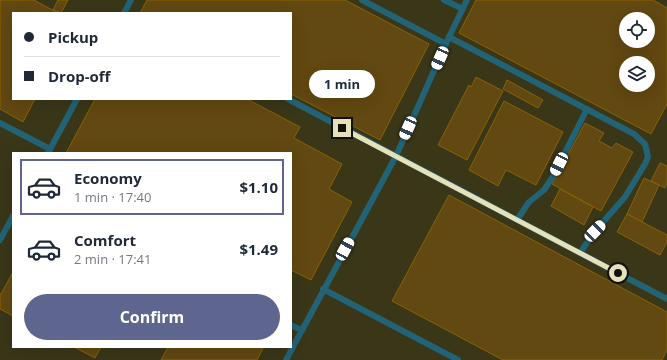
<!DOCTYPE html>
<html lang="en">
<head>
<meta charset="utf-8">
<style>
  :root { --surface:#fff; --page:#f6f6f7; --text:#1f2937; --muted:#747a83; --line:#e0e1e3; --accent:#5e658f }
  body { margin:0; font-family:"Open Sans",sans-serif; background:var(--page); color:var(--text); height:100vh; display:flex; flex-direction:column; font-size:15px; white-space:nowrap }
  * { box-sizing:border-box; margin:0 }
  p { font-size:13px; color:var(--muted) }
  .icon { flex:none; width:22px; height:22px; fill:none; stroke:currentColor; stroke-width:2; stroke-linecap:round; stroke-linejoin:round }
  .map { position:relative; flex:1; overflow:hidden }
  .sheet { position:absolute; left:12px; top:152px; width:280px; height:196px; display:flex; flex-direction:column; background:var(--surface); border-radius:0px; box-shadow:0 4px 16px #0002 }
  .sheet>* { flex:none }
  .banner { position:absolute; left:12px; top:12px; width:280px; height:88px; border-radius:0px; box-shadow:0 4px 16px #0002; display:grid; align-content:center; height:88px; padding:0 12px; background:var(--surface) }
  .buttons { position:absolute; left:619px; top:12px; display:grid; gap:8px }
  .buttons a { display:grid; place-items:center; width:36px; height:36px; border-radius:50%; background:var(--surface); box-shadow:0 4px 16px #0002; font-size:20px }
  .end { position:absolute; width:18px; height:18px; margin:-9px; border:5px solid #e6e1b8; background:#111; box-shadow:0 0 0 2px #111 }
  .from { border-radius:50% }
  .bubble { position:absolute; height:28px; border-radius:14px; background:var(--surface); box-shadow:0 4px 16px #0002; font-size:13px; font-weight:700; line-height:28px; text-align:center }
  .car { position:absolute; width:12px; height:24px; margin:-12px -6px; border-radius:5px; box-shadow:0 0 3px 1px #0007; background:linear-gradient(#fff 24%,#345 0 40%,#fff 0 76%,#345 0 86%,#fff 0) }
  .banner b { display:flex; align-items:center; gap:14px; height:38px; font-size:15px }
  .banner b+b { border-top:1px solid var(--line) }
  .banner i { width:10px; height:10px; background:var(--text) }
  ul { padding:7px 0 0; list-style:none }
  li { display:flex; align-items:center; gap:12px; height:56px; margin:0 8px 6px; padding:0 4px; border:2px solid transparent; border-radius:0px }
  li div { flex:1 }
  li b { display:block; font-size:15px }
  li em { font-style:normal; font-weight:700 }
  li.current { border-color:var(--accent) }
  li>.icon { width:36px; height:36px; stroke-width:1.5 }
  .button { display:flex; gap:8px; margin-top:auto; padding:8px 12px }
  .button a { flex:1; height:46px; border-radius:24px; background:var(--accent); color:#fff; font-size:16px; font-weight:700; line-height:46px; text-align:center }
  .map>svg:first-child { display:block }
</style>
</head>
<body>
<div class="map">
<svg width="667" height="360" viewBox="0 0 667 360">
  <rect width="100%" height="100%" fill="#2f2b10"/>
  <!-- built -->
  <path fill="#3a3618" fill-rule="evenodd" d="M0,0H667V360H0ZM13,13H291V99H13ZM626,19H648V41H626ZM626,63H648V85H626ZM13,153H291V347H13Z"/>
  <!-- building -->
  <g fill="#624811" stroke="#896206" fill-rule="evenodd">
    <path d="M0,0H34L58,13H13V99H35L23,122L0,109Z"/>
    <path d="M58,0H68L61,13L53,10Z"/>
    <path d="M147,0H345L429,44L380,140L291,94V13H140Z"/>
    <path d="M476,0H653L667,8V104L651,134L459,33ZM626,19H648V41H626ZM626,63H648V85H626Z"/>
    <path d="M476,77L503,91L467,160L438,145L469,85L471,87Z"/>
    <path d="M507,80L543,100L538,108L503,89Z"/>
    <path d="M95,99H247L300,127L294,138L342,164L329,189L352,202L311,280L291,270V153H66Z"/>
    <path d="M504,101L563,132L536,185L506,170L498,186L469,170Z"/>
    <path d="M585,123L604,133L599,141L612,148L616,143L633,152L601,211L552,184Z"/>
    <path d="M660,163L667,166V183L665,188L651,181Z"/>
    <path d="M644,178L659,185L642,222L627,214Z"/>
    <path d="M560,189L593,207L584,225L551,206Z"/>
    <path d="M449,195L667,312V350L662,360H503L392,301Z"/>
    <path d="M627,214L667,235V242L660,255L617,232Z"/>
    <path d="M13,272V316L0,309V294H1Z"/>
    <path d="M74,347H101L95,358Z"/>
    <path d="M168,347H262L263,348L257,360H161Z"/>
  </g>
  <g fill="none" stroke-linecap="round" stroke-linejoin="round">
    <!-- service -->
    <g stroke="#226376" stroke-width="6">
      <path d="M362,0L446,44"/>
      <path d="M444,0L463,9"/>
      <path d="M124,13L131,0"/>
      <path d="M449,37L634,134L645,144L648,157L645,164L625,197L595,231L580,253"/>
      <path d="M288,99L667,299"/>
      <path d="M0,123L50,149"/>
      <path d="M48,153L77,99"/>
      <path d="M517,220L529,202L544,190L552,178L587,109"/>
      <path d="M0,240L13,216"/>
      <path d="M323,289L458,360"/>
      <path d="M291,325L301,330"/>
      <path d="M286,360L396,156L449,37L467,0"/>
    </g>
  </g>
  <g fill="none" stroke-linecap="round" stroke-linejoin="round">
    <!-- route -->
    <path stroke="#e6e1b8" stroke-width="5" d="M342,128L618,273"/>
  </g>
</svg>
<div class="buttons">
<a><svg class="icon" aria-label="locate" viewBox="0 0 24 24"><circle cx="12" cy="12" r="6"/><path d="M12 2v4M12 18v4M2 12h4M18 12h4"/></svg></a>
<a><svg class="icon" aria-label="layers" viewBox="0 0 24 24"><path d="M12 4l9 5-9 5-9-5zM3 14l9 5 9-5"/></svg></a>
</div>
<i class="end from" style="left:618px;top:273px"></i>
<i class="end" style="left:342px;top:128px"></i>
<div class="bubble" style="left:309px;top:70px;width:66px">1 min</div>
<i class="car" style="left:440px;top:58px;rotate:204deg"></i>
<i class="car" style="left:408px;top:128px;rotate:204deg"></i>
<i class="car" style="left:559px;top:164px;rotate:207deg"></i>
<i class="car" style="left:595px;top:231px;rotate:44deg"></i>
<i class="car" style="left:345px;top:249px;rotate:29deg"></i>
<div class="banner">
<b><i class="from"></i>Pickup</b>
<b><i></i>Drop-off</b>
</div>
<section class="sheet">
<ul>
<li class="current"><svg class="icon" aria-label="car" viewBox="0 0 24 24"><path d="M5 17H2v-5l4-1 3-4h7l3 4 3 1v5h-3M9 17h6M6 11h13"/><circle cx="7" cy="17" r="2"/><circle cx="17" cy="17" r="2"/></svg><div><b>Economy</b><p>1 min · 17:40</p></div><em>$1.10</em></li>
<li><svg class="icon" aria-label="car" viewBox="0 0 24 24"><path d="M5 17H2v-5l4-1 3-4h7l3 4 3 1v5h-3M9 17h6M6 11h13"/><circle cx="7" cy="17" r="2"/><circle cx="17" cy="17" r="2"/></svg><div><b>Comfort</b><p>2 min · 17:41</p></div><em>$1.49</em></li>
</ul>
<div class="button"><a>Confirm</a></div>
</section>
</div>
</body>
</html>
